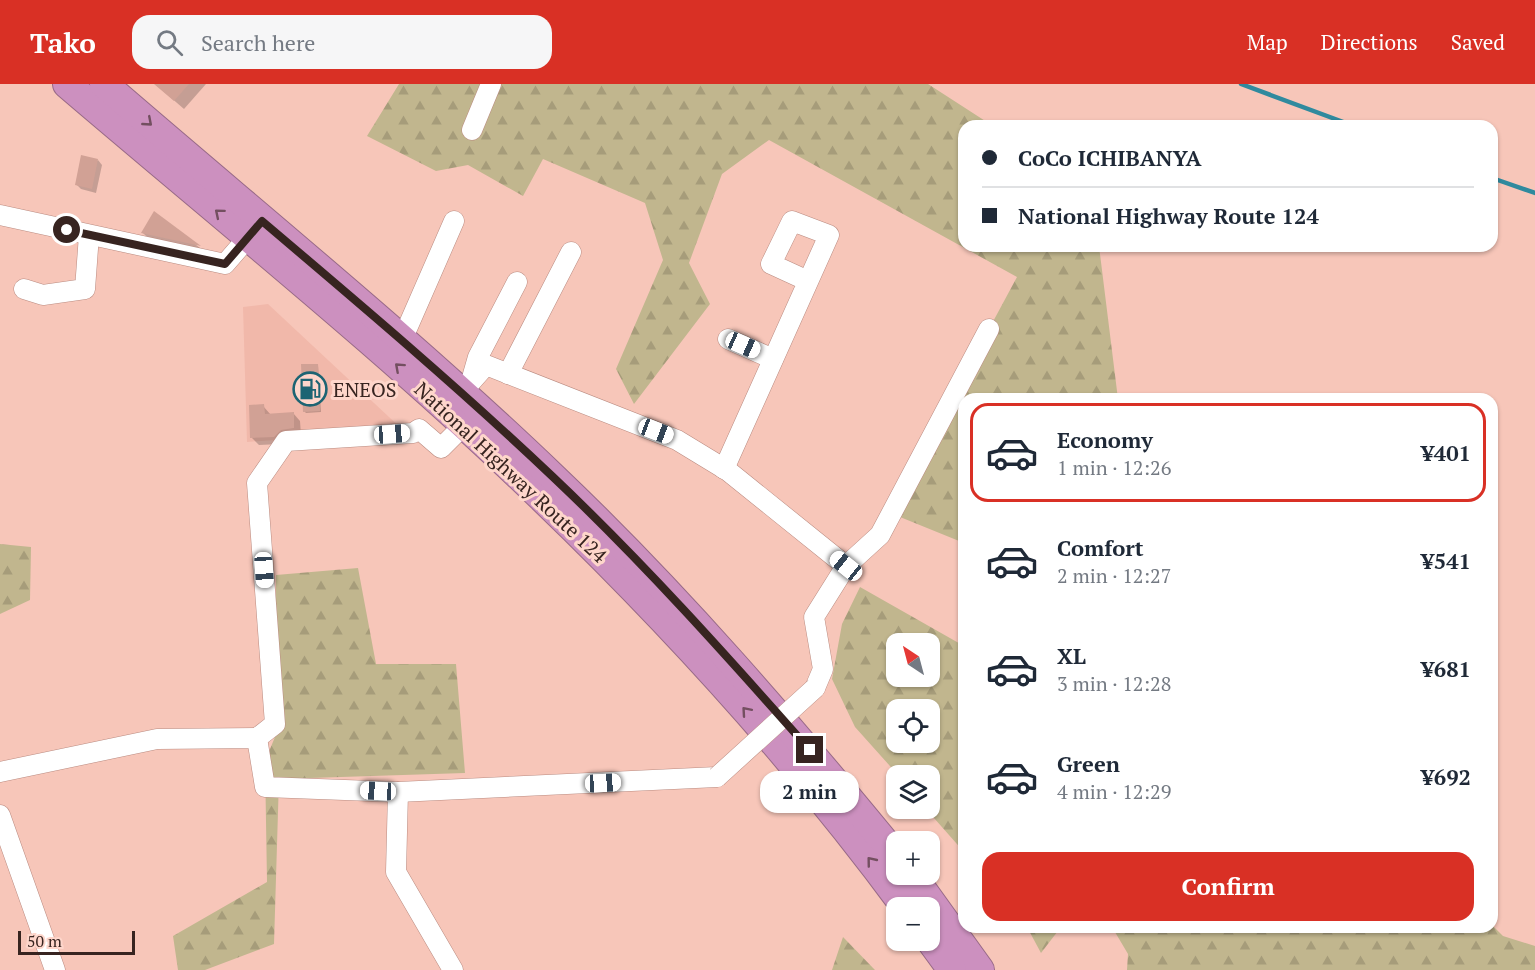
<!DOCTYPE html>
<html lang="en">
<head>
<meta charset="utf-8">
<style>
  :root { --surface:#fff; --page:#f6f6f7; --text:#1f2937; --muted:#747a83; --line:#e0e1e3; --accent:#d93025 }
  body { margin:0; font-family:"PT Serif",serif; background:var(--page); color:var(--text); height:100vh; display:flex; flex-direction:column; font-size:22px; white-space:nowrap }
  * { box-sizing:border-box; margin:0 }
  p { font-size:20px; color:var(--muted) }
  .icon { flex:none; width:33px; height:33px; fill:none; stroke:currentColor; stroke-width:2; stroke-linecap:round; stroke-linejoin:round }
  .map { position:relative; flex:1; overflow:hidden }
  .drawer { position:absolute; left:958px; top:309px; width:540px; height:540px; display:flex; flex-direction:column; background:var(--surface); border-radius:18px; box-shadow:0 2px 4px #0004 }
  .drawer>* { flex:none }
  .banner { position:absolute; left:958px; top:36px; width:540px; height:132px; border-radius:18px; box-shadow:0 2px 4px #0004; display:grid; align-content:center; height:132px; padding:0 24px; background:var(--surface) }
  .needle { width:39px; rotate:324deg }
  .tools { position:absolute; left:886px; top:549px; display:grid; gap:12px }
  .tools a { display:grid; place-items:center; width:54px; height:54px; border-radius:12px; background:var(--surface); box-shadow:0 2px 4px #0004; font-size:30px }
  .scale { position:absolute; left:18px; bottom:15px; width:117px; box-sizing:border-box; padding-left:6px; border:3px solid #372420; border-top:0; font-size:16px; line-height:21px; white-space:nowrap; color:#372420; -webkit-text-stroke:4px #fed6cb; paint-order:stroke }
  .end { position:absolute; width:27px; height:27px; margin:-14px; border:8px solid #372420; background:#fff; box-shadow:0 0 0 3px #fff }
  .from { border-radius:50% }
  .bubble { position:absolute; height:42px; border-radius:18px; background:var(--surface); box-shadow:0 2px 4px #0004; font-size:20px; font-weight:700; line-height:42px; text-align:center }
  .car { position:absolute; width:18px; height:36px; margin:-18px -9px; border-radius:8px; box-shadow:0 0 4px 2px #0007; background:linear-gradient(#fff 24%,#345 0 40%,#fff 0 76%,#345 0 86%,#fff 0) }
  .banner b { display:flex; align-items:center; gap:21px; height:57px; font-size:22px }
  .banner b+b { border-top:2px solid var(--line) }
  .banner i { width:15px; height:15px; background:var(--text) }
  ul { padding:10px 0 0; list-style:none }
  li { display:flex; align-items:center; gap:18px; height:99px; margin:0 12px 9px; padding:0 12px; border:3px solid transparent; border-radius:18px }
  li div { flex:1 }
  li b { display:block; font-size:22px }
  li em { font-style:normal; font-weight:700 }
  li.active { border-color:var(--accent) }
  li>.icon { width:54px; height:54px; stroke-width:1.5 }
  .button { display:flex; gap:12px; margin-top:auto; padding:12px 24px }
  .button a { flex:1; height:69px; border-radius:18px; background:var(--accent); color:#fff; font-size:24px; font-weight:700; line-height:69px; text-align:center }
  header { display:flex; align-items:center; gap:36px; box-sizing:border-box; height:84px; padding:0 30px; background:var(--accent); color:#fff }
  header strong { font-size:28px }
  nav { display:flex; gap:33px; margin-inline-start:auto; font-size:21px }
  .search { width:420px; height:54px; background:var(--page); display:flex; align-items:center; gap:15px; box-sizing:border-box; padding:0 21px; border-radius:18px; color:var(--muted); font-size:22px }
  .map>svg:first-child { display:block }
</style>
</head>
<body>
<header>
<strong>Tako</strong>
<div class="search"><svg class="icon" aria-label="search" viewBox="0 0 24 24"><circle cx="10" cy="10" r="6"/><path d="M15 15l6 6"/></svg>Search here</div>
<nav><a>Map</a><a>Directions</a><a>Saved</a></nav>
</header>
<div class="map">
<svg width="1535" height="886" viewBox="0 0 1535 886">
  <defs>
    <pattern id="forest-firs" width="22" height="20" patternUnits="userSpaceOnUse" patternTransform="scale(1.5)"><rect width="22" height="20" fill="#c1b68e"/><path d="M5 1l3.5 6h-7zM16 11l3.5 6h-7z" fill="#a69c7a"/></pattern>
  </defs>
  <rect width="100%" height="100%" fill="#f7c6b9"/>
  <!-- built -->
  <path fill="#f1b8aa" d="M268,220L404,347L247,358L243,223Z"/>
  <!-- forest -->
  <g fill="url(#forest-firs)" fill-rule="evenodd">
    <path d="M399,0H928L993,42H964V162H1099L1118,315H964V459L900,433L989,245L1017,193L769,56L722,90L689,179L710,220L634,320L616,285L663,176L645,119L543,75L523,112L468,81L436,87L367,52Z"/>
    <path d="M0,460L31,463L30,516L0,530Z"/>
    <path d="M358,484L376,580H456L465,689L279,695L274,860L205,886H178L173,852L267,798L265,677L275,653L276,491Z"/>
    <path d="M860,503L964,562V768L926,725L930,724V692L898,691L855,643L832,595L842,540ZM897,560H930V592H897ZM897,626H930V658H897Z"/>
    <path d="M1493,842L1503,852L1535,862V886H1127L1128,870L1112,843Z"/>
    <path d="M1027,843H1061L1041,869Z"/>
    <path d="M843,853L875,886H832Z"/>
  </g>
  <!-- shadow -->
  <g fill="#0003">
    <path d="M155,0H206L184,25Z"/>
    <path d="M98,76L102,81L96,109L81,105L76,100Z"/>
    <path d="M155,129L200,164L202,165L147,153L143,149Z"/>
    <path d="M318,281L321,328L306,329L304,327Z"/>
    <path d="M263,322L271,331L293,329L300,337L301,351L281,360L259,361L252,354Z"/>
  </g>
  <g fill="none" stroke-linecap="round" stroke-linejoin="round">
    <!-- stream -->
    <g stroke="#308a9e" stroke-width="4.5">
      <path d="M1241,0L1354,42"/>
      <path d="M1492,94L1535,109"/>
    </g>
  </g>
  <!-- building -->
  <g fill="#d1a195">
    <path d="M154,0H189L174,17Z"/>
    <path d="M81,71L98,75L92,105L75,101Z"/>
    <path d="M154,127L201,162L141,149Z"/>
    <path d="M301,280H318L320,327L303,328Z"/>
    <path d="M264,320L265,330L294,328V344L281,346L274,353L250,354L249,321Z"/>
  </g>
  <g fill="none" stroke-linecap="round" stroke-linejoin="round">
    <defs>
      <g id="minor">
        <path d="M472,46L491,0"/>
        <path d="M0,131L225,180L257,143"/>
        <path d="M24,205L43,211L85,205L89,151"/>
        <path d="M728,255L773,275"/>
        <path d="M402,256L454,137"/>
        <path d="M508,290L571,168"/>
        <path d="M472,294L478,273L517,198"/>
        <path d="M453,318L486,281L677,356L728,387L846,482L880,451L989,245"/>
        <path d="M724,385L829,151L792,137L771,180L808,197"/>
        <path d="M815,604L823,585L814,533L846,482"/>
        <path d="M257,654L275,640L257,399L286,357L413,349L419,345L441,364L464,341"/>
        <path d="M0,688L157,655L257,654L265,703L398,708L717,693"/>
        <path d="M398,708L396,788L453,886"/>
        <path d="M0,731L55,886"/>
      </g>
      <g id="highway">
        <path d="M67,0C226,136 390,267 540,412C672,539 797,676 906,824"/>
        <path d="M104,0C254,130 409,255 553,393C677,511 788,640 897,773"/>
        <path d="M911,790L980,886"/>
        <path d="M930,856L952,886"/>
      </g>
    </defs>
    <!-- minor casing -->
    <use href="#minor" stroke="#ba8b80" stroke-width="21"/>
    <!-- highway casing -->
    <use href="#highway" stroke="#986a87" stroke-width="30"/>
    <!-- minor -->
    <use href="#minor" stroke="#fff" stroke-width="20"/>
    <!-- highway -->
    <use href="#highway" stroke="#cc90bf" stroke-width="28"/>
    <defs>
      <path id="minor-bridge" d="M717,693L815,604"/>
    </defs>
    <!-- minor-bridge casing -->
    <use href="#minor-bridge" stroke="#ba8b80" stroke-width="21" stroke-linecap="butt"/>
    <!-- minor-bridge -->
    <use href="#minor-bridge" stroke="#fff" stroke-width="20"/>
  </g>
  <!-- one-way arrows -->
  <defs><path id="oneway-chevron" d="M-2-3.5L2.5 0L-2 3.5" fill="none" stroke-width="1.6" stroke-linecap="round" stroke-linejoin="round" transform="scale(1.5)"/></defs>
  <g stroke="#734f60">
    <use href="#oneway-chevron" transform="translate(148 38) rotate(41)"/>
    <use href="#oneway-chevron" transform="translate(219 129) rotate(-140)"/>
    <use href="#oneway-chevron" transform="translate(399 283) rotate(-138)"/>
    <use href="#oneway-chevron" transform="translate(746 627) rotate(-131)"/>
    <use href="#oneway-chevron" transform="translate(871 777) rotate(-129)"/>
  </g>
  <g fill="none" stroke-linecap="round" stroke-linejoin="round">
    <!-- route -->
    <path stroke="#372420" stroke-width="8" d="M67,146L225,180L262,137C360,220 458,303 552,392C643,478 727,572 810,666"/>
  </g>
  <!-- icons -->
  <defs>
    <symbol id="fuel-ring" viewBox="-11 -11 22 22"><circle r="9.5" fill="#fed6cb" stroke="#1d6473" stroke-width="1.5"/><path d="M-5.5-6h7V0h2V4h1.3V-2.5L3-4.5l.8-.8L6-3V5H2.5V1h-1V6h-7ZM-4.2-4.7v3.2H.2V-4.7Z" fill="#1d6473"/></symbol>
  </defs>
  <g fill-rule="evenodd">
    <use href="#fuel-ring" x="291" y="286" width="38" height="38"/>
  </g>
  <g text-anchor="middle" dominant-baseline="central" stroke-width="6" stroke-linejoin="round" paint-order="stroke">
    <!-- poi labels -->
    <g font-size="20" fill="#372420" stroke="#fed6cb" text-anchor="start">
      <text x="333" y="305">ENEOS</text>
    </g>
    <!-- street labels -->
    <g font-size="20" fill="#372420" stroke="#fed6cb">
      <text transform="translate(511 388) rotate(43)">National Highway Route 124</text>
    </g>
  </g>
</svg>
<div class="tools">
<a><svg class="needle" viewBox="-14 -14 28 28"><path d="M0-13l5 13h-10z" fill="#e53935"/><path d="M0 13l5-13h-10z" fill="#747a83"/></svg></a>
<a><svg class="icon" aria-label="locate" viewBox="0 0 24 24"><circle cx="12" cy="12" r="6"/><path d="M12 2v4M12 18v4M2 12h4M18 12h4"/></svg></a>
<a><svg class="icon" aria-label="layers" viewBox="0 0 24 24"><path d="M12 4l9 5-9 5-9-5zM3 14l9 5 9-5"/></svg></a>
<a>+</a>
<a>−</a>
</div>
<div class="scale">50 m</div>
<i class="end from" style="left:67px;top:146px"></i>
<i class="end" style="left:810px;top:666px"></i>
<div class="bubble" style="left:760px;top:687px;width:99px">2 min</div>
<i class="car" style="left:743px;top:261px;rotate:114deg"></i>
<i class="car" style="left:656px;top:347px;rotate:111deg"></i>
<i class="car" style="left:392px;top:350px;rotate:86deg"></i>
<i class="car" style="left:846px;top:482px;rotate:309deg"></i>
<i class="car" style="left:264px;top:486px;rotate:176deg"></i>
<i class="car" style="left:603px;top:699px;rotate:87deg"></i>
<i class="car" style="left:378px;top:707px;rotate:273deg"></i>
<div class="banner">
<b><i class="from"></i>CoCo ICHIBANYA</b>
<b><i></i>National Highway Route 124</b>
</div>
<section class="drawer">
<ul>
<li class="active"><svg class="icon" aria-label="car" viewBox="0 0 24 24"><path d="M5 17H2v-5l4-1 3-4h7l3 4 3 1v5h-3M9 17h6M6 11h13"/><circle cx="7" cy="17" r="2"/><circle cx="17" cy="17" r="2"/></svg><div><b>Economy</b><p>1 min · 12:26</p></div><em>¥401</em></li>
<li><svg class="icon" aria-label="car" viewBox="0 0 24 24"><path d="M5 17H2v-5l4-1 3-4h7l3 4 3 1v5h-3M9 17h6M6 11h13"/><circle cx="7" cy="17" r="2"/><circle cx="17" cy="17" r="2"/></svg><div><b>Comfort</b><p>2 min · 12:27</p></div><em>¥541</em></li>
<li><svg class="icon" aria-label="car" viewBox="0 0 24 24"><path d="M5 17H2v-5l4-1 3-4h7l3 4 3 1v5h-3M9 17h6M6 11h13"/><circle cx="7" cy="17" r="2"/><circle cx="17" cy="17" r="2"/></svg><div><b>XL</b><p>3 min · 12:28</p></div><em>¥681</em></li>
<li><svg class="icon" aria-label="car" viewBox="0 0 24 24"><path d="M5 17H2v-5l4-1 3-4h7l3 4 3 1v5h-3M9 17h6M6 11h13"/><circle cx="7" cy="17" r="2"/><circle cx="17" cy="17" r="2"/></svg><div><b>Green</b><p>4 min · 12:29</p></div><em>¥692</em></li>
</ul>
<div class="button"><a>Confirm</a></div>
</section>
</div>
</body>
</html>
